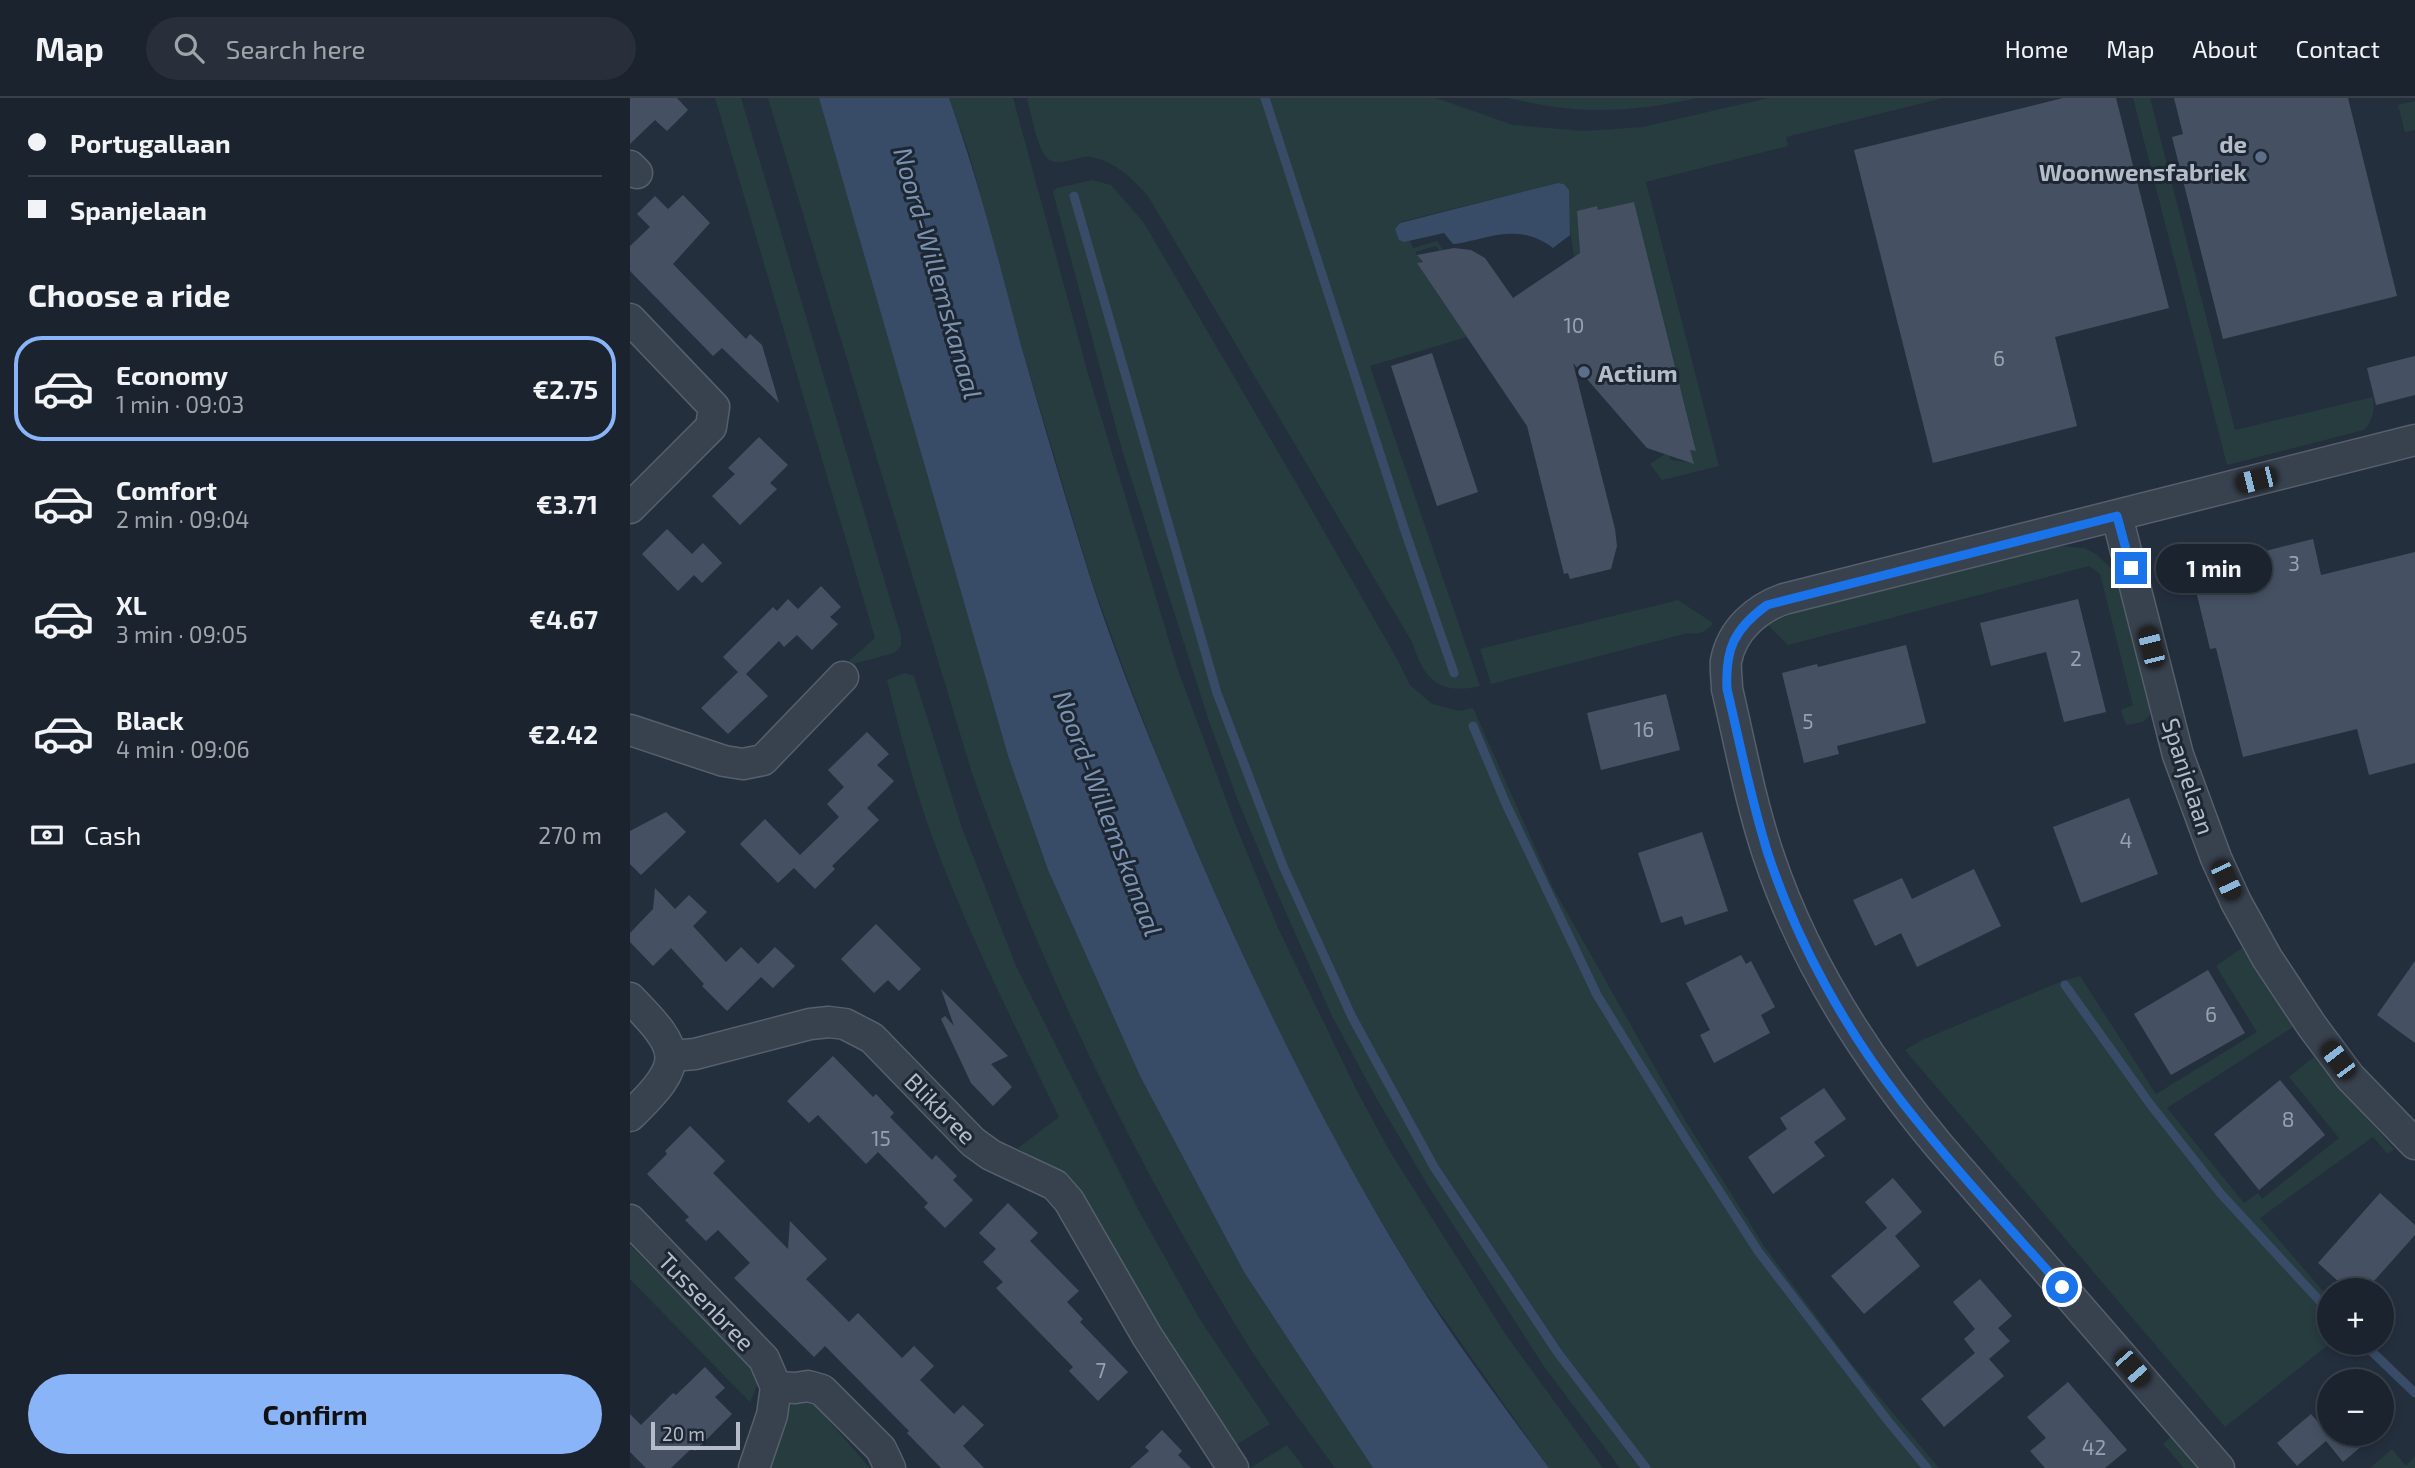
<!DOCTYPE html>
<html lang="en">
<head>
<meta charset="utf-8">
<style>
  :root { --surface:#1b232e; --page:#282f3a; --text:#f1f3f6; --muted:#a0a4aa; --line:#39404a; --accent:#8ab4f8 }
  body { margin:0; font-family:"Exo 2",sans-serif; background:var(--page); color:var(--text); height:100vh; display:flex; flex-direction:column; font-size:26px; white-space:nowrap }
  * { box-sizing:border-box; margin:0 }
  p { font-size:23px; color:var(--muted) }
  .icon { flex:none; width:38px; height:38px; fill:none; stroke:currentColor; stroke-width:2; stroke-linecap:round; stroke-linejoin:round }
  .map { position:relative; flex:1; overflow:hidden }
  .side { display:flex; flex-direction:column; background:var(--surface); width:630px }
  .side>* { flex:none }
  .guide { display:grid; align-content:center; height:154px; padding:0 28px; background:var(--surface) }
  .tools { position:absolute; left:1687px; top:1180px; display:grid; gap:14px }
  .tools a { display:grid; place-items:center; width:77px; height:77px; border-radius:50%; background:var(--surface); box-shadow:0 4px 10px #0003,0 0 0 2px var(--line); font-size:35px }
  .scale { position:absolute; left:21px; bottom:18px; width:89px; box-sizing:border-box; padding-left:7px; border:4px solid #b4bcc9; border-top:0; font-size:19px; line-height:24px; white-space:nowrap; color:#b4bcc9; -webkit-text-stroke:5px #1d2633; paint-order:stroke }
  .end { position:absolute; width:32px; height:32px; margin:-16px; border:9px solid #1a73e8; background:#fff; box-shadow:0 0 0 4px #fff }
  .from { border-radius:50% }
  .bubble { position:absolute; height:49px; border-radius:24px; background:var(--surface); box-shadow:0 4px 10px #0003,0 0 0 2px var(--line); font-size:23px; font-weight:700; line-height:49px; text-align:center }
  .car { position:absolute; width:21px; height:42px; margin:-21px -10px; border-radius:9px; box-shadow:0 0 5px 2px #0007; background:linear-gradient(#222 24%,#8ab4d8 0 40%,#222 0 76%,#8ab4d8 0 86%,#222 0) }
  .guide b { display:flex; align-items:center; gap:24px; height:66px; font-size:26px }
  .guide b+b { border-top:2px solid var(--line) }
  .guide i { width:18px; height:18px; background:var(--text) }
  ul { padding:0; list-style:none }
  li { display:flex; align-items:center; gap:21px; height:105px; margin:0 14px 10px; padding:0 14px; border:4px solid transparent; border-radius:28px }
  li div { flex:1 }
  li b { display:block; font-size:26px }
  li em { font-style:normal; font-weight:700 }
  li.active { border-color:var(--accent) }
  li>.icon { width:63px; height:63px; stroke-width:1.5 }
  h2 { padding:0 28px; font-size:32px; line-height:84px }
  .pay { display:flex; align-items:center; gap:18px; height:77px; padding:0 28px; font-size:26px }
  .pay p { margin-inline-start:auto }
  .primary-button { display:flex; gap:14px; margin-top:auto; padding:14px 28px }
  .primary-button a { flex:1; height:80px; border-radius:42px; background:var(--accent); color:#111; font-size:28px; font-weight:700; line-height:80px; text-align:center }
  header { display:flex; align-items:center; gap:42px; box-sizing:border-box; height:98px; padding:0 35px; background:var(--surface); border-bottom:2px solid var(--line) }
  header strong { font-size:33px }
  nav { display:flex; gap:38px; margin-inline-start:auto; font-size:24px }
  .search { width:490px; height:63px; background:var(--page); display:flex; align-items:center; gap:18px; box-sizing:border-box; padding:0 24px; border-radius:38px; color:var(--muted); font-size:26px }
  main { display:flex; flex:1; min-height:0 }
  .map>svg:first-child { display:block }
</style>
</head>
<body>
<header>
<strong>Map</strong>
<div class="search"><svg class="icon" aria-label="search" viewBox="0 0 24 24"><circle cx="10" cy="10" r="6"/><path d="M15 15l6 6"/></svg>Search here</div>
<nav><a>Home</a><a>Map</a><a>About</a><a>Contact</a></nav>
</header>
<main>
<section class="side">
<div class="guide">
<b><i class="from"></i>Portugallaan</b>
<b><i></i>Spanjelaan</b>
</div>
<h2>Choose a ride</h2>
<ul>
<li class="active"><svg class="icon" aria-label="car" viewBox="0 0 24 24"><path d="M5 17H2v-5l4-1 3-4h7l3 4 3 1v5h-3M9 17h6M6 11h13"/><circle cx="7" cy="17" r="2"/><circle cx="17" cy="17" r="2"/></svg><div><b>Economy</b><p>1 min · 09:03</p></div><em>€2.75</em></li>
<li><svg class="icon" aria-label="car" viewBox="0 0 24 24"><path d="M5 17H2v-5l4-1 3-4h7l3 4 3 1v5h-3M9 17h6M6 11h13"/><circle cx="7" cy="17" r="2"/><circle cx="17" cy="17" r="2"/></svg><div><b>Comfort</b><p>2 min · 09:04</p></div><em>€3.71</em></li>
<li><svg class="icon" aria-label="car" viewBox="0 0 24 24"><path d="M5 17H2v-5l4-1 3-4h7l3 4 3 1v5h-3M9 17h6M6 11h13"/><circle cx="7" cy="17" r="2"/><circle cx="17" cy="17" r="2"/></svg><div><b>XL</b><p>3 min · 09:05</p></div><em>€4.67</em></li>
<li><svg class="icon" aria-label="car" viewBox="0 0 24 24"><path d="M5 17H2v-5l4-1 3-4h7l3 4 3 1v5h-3M9 17h6M6 11h13"/><circle cx="7" cy="17" r="2"/><circle cx="17" cy="17" r="2"/></svg><div><b>Black</b><p>4 min · 09:06</p></div><em>€2.42</em></li>
</ul>
<div class="pay"><svg class="icon" aria-label="cash" viewBox="0 0 24 24"><path d="M3 7h18v10H3z"/><circle cx="12" cy="12" r="2"/></svg>Cash<p>270 m</p></div>
<div class="primary-button"><a>Confirm</a></div>
</section>
<div class="map">
<svg width="1785" height="1370" viewBox="0 0 1785 1370">
  <rect width="100%" height="100%" fill="#242f3e"/>
  <!-- green -->
  <g fill="#263c3f">
    <path d="M85,0H111L271,538V548L264,555L212,569L245,540Z"/>
    <path d="M138,0H189L379,661L418,772L510,978L614,1174L743,1370H705C670,1321 632,1273 602,1221C497,1048 409,865 342,675Z"/>
    <path d="M319,0H383L459,279L548,572L604,723L648,830L727,993L759,1052L876,1237L973,1370H919L786,1181L723,1076L655,949L582,788L538,686L495,575L461,481L392,250L339,55Z"/>
    <path d="M397,0H806L883,27L955,33L1013,29L1138,0H1313L1156,39L1158,48L1016,84L1089,368L1032,382L1020,366L1035,356H1039L1041,362L1063,365L1060,352L1065,348L1004,104L969,114L967,108L948,113L947,108L950,155L944,159L934,86L928,85L770,124L771,143H780L783,150L807,143L813,152L810,153L806,148L785,154L792,164L788,165L837,239L740,268L850,588C809,598 794,581 782,544L518,98C502,80 486,64 461,59C449,57 429,70 418,61C407,51 401,15 397,0Z"/>
    <path d="M877,0H1068C1022,10 972,16 926,9C909,7 893,3 877,0Z"/>
    <path d="M1503,0H1520L1605,332L1743,299C1745,312 1743,322 1734,332L1597,367Z"/>
    <path d="M1785,3V32L1775,34L1768,7Z"/>
    <path d="M462,82L481,87L514,125L675,400L766,559L780,587L802,606L829,613L843,610L923,790L1053,1019L1134,1148L1220,1264L1309,1370H990L913,1267L797,1086L744,996L702,918L644,788L608,703L579,623L492,352L423,94L427,90Z"/>
    <path d="M1431,448L1454,450L1466,456L1485,474L1520,608V617L1513,624L1496,627L1491,612L1503,607L1470,476L1459,468L1158,547L1138,527L1172,511Z"/>
    <path d="M1048,502L1083,525C1077,534 1069,537 1058,535L861,586L850,551Z"/>
    <path d="M274,575L284,578L332,730L386,868L509,1113L569,1220L640,1326L604,1348L450,1099L430,1078L388,1050L429,1019C385,927 338,836 303,741C284,689 270,635 257,582Z"/>
    <path d="M1612,850L1663,929L1537,1010L1614,1105L1628,1095L1632,1101L1709,1040L1659,979L1684,959L1764,1051L1758,1056L1743,1039L1630,1120L1699,1200V1244H1702L1595,1329L1275,952L1292,942L1432,883L1450,878L1526,996L1627,934L1586,868Z"/>
    <path d="M0,1147L125,1274L129,1283L120,1304L0,1181Z"/>
    <path d="M171,1302L186,1308L240,1370H139L158,1312L164,1304Z"/>
    <path d="M1542,1338L1570,1370H1554L1533,1346Z"/>
    <path d="M657,1347L674,1370H620Z"/>
    <path d="M1762,1351L1776,1368L1785,1358V1370H1740Z"/>
  </g>
  <!-- water -->
  <g fill="#394c67">
    <path d="M189,0H319C348,81 369,164 391,247C413,324 436,402 460,479C490,572 529,664 567,754C630,900 700,1042 784,1178C825,1244 873,1307 919,1370H743L614,1174L510,978L418,772L379,661Z"/>
    <path d="M928,85L934,86L939,92L940,137L923,150C898,131 874,134 845,142C837,143 831,146 823,146L814,135L774,144L769,142L765,131L770,125Z"/>
  </g>
  <g fill="none" stroke-linecap="round" stroke-linejoin="round">
    <!-- stream -->
    <g stroke="#394c67" stroke-width="9">
      <path d="M635,0L776,436L824,575"/>
      <path d="M444,98L587,595L653,768L722,919L804,1069L928,1255L1016,1370"/>
      <path d="M843,628L876,706L967,897L1057,1043L1128,1153L1258,1323L1297,1370"/>
      <path d="M1435,887L1520,1006L1591,1096L1699,1213"/>
      <path d="M1732,1244L1785,1295"/>
    </g>
  </g>
  <!-- building -->
  <g fill="#455162">
    <path d="M0,0H47L58,12L37,33L25,22L0,46Z"/>
    <path d="M1433,0H1486L1539,210L1425,239L1447,328L1303,365L1224,52Z"/>
    <path d="M1544,0H1718L1767,198L1593,241L1542,39L1553,36Z"/>
    <path d="M53,97L80,125L43,166L116,241L120,236L132,247L149,305L92,250L83,258L0,173V148L20,129L7,116L25,98L38,111Z"/>
    <path d="M1004,104L1066,353L1060,352L1064,366L1017,350L943,265L985,431L987,448L981,471L940,481L938,475L934,476L897,328L787,165L793,164L787,157L824,150L841,152L855,160L883,200L950,155L947,113L967,108L968,112Z"/>
    <path d="M802,255L848,394L807,408L761,268Z"/>
    <path d="M1785,258V297L1746,307L1737,270Z"/>
    <path d="M129,339L158,367L140,385L147,391L110,427L82,398L105,376L98,370Z"/>
    <path d="M37,431L62,456L73,445L92,465L72,485L64,477L48,493L12,456Z"/>
    <path d="M1683,441L1691,477L1785,454V665L1739,677L1727,631L1613,659L1586,550L1580,551L1561,472Z"/>
    <path d="M191,488L211,509L200,519L208,526L182,552L167,537L154,549L149,543L116,576L138,598L98,636L71,610L108,574L93,559L143,509L147,513L158,501L168,511Z"/>
    <path d="M1448,501L1476,614L1434,624L1416,554L1361,568L1350,525Z"/>
    <path d="M1276,547L1296,625L1207,648L1209,656L1174,665L1152,575L1187,566L1188,569Z"/>
    <path d="M1036,596L1050,652L971,672L957,615Z"/>
    <path d="M237,634L259,656L247,667L264,683L237,710L249,722L202,768L205,771L185,791L164,770L148,785L110,746L135,721L170,757L209,719L197,706L214,689L198,672Z"/>
    <path d="M1499,700L1528,776L1451,805L1423,729Z"/>
    <path d="M36,714L56,734L11,777L0,766V733Z"/>
    <path d="M1072,734L1098,813L1055,827L1052,818L1031,825L1008,755Z"/>
    <path d="M1344,771L1371,828L1287,869L1271,835L1245,848L1223,802L1272,780L1282,801Z"/>
    <path d="M25,790L45,811L59,797L77,814L63,828L96,864L111,849L128,866L145,849L165,868L143,890L131,879L97,913L72,888L74,886L41,850L23,868L0,844V835L23,811Z"/>
    <path d="M246,826L291,871L269,893L258,882L244,895L211,861Z"/>
    <path d="M1111,857L1116,866L1121,863L1145,909L1131,917L1140,935L1084,965L1070,937L1080,932L1056,885Z"/>
    <path d="M1785,863V945L1747,917Z"/>
    <path d="M1578,872L1615,935L1541,977L1504,916Z"/>
    <path d="M311,891L378,958L361,966L382,989L363,1008L341,985L311,921L315,918L324,928Z"/>
    <path d="M203,958L243,999L246,996L264,1015L260,1019L302,1062L306,1057L327,1078L323,1082L343,1102L315,1130L294,1109L298,1105L248,1054L236,1066L188,1017L179,1025L157,1003Z"/>
    <path d="M1650,982L1695,1037L1629,1092L1584,1036Z"/>
    <path d="M1194,990L1216,1021L1184,1044L1195,1058L1143,1096L1118,1059L1157,1031L1150,1020Z"/>
    <path d="M60,1028L95,1063L83,1075L158,1151L160,1123L197,1161L176,1181L219,1224L228,1215L272,1260L284,1248L304,1268L290,1282L324,1316L333,1307L354,1327L333,1348L354,1370H311L277,1335L279,1333L195,1248L184,1259L104,1180L120,1165L88,1132L76,1143L55,1122L59,1119L17,1076L37,1056L35,1053Z"/>
    <path d="M1263,1080L1292,1114L1265,1138L1290,1168L1234,1216L1201,1178L1257,1130L1235,1104Z"/>
    <path d="M1750,1095L1785,1127V1137L1736,1192H1718L1688,1165Z"/>
    <path d="M378,1105L408,1135L400,1143L449,1193L437,1204L453,1221L450,1224L498,1274L468,1303L439,1273L443,1269L366,1190L373,1184L353,1164L366,1151L349,1135Z"/>
    <path d="M1350,1181L1382,1218L1368,1230L1380,1243L1359,1261L1374,1278L1314,1329L1291,1301L1345,1255L1334,1241L1345,1231L1323,1204Z"/>
    <path d="M75,1269L95,1290L85,1299L102,1316L65,1353L62,1350L41,1370H16L0,1354V1316L11,1327L43,1295L46,1297Z"/>
    <path d="M1438,1284L1497,1352L1475,1370H1415L1400,1353L1416,1340L1397,1319Z"/>
    <path d="M1681,1316L1698,1335H1747L1713,1364L1696,1343L1667,1368L1647,1345Z"/>
    <path d="M532,1332L552,1353L548,1357L561,1370H500L519,1353L515,1349Z"/>
  </g>
  <g fill="none" stroke-linecap="round" stroke-linejoin="round">
    <defs>
      <g id="street">
        <path d="M0,68L7,75"/>
        <path d="M0,221L84,309L81,329L0,410"/>
        <path d="M1487,418L1548,657L1586,760L1606,804L1637,860L1682,928L1720,979L1785,1046"/>
        <path d="M0,632L94,663L113,666L133,662L213,579"/>
        <path d="M0,900C52,953 56,964 0,1018"/>
        <path d="M42,958L65,956L180,926L199,924L215,926L242,940L343,1044L361,1057L425,1087L439,1103L517,1238L603,1370"/>
        <path d="M0,1122L134,1261L146,1289L142,1317L124,1370"/>
        <path d="M146,1289L165,1290L178,1288L192,1292L251,1351L260,1370"/>
        <path d="M1589,1370L1310,1049C1237,962 1174,865 1138,756C1120,702 1110,646 1097,591C1097,582 1095,571 1096,563C1102,532 1126,511 1154,501L1785,342"/>
      </g>
    </defs>
    <!-- street casing -->
    <use href="#street" stroke="#565f6c" stroke-width="33"/>
    <!-- street -->
    <use href="#street" stroke="#38414e" stroke-width="30"/>
  </g>
  <g fill="none" stroke-linecap="round" stroke-linejoin="round">
    <!-- route -->
    <path stroke="#1a73e8" stroke-width="9" d="M1432,1189C1378,1128 1322,1068 1272,1004C1215,931 1167,844 1138,756C1121,702 1110,646 1097,591C1095,551 1104,531 1137,507L1487,418L1501,470"/>
  </g>
  <!-- markers -->
  <g fill="#5c6f8a" stroke="#1d2633" stroke-width="2.5">
    <circle cx="1631" cy="59" r="7"/>
    <circle cx="954" cy="274" r="7"/>
  </g>
  <g text-anchor="middle" dominant-baseline="central" stroke-width="6" stroke-linejoin="round" paint-order="stroke">
    <!-- number labels -->
    <g font-size="21" fill="#98a1af">
      <text x="944" y="226">10</text>
      <text x="1369" y="259">6</text>
      <text x="1664" y="464">3</text>
      <text x="1446" y="559">2</text>
      <text x="1178" y="622">5</text>
      <text x="1014" y="630">16</text>
      <text x="1496" y="741">4</text>
      <text x="1581" y="915">6</text>
      <text x="1658" y="1020">8</text>
      <text x="251" y="1039">15</text>
      <text x="471" y="1271">7</text>
      <text x="1464" y="1348">42</text>
    </g>
    <!-- poi labels -->
    <g font-size="24" font-weight="bold" fill="#b4bcc9" stroke="#1d2633" text-anchor="end">
      <text x="1617" y="45">de<tspan x="1617" dy="28">Woonwensfabriek</tspan></text>
      <text x="968" y="274" text-anchor="start">Actium</text>
    </g>
    <!-- street labels -->
    <g font-size="24" fill="#b4bcc9" stroke="#1d2633">
      <text transform="translate(1559 678) rotate(72)">Spanjelaan</text>
      <text transform="translate(311 1010) rotate(45)">Blikbree</text>
      <text transform="translate(77 1203) rotate(46)">Tussenbree</text>
    </g>
    <!-- water labels -->
    <g font-size="26" font-style="italic" fill="#7c92b1" stroke="#1d2633">
      <text transform="translate(309 175) rotate(74)">Noord-Willemskanaal</text>
      <text transform="translate(479 715) rotate(69)">Noord-Willemskanaal</text>
    </g>
  </g>
</svg>
<div class="tools">
<a>+</a>
<a>−</a>
</div>
<div class="scale">20 m</div>
<i class="end from" style="left:1432px;top:1189px"></i>
<i class="end" style="left:1501px;top:470px"></i>
<div class="bubble" style="left:1526px;top:446px;width:116px">1 min</div>
<i class="car" style="left:1626px;top:382px;rotate:256deg"></i>
<i class="car" style="left:1521px;top:549px;rotate:346deg"></i>
<i class="car" style="left:1596px;top:782px;rotate:155deg"></i>
<i class="car" style="left:1708px;top:962px;rotate:323deg"></i>
<i class="car" style="left:1502px;top:1270px;rotate:139deg"></i>
</div>
</main>
</body>
</html>
